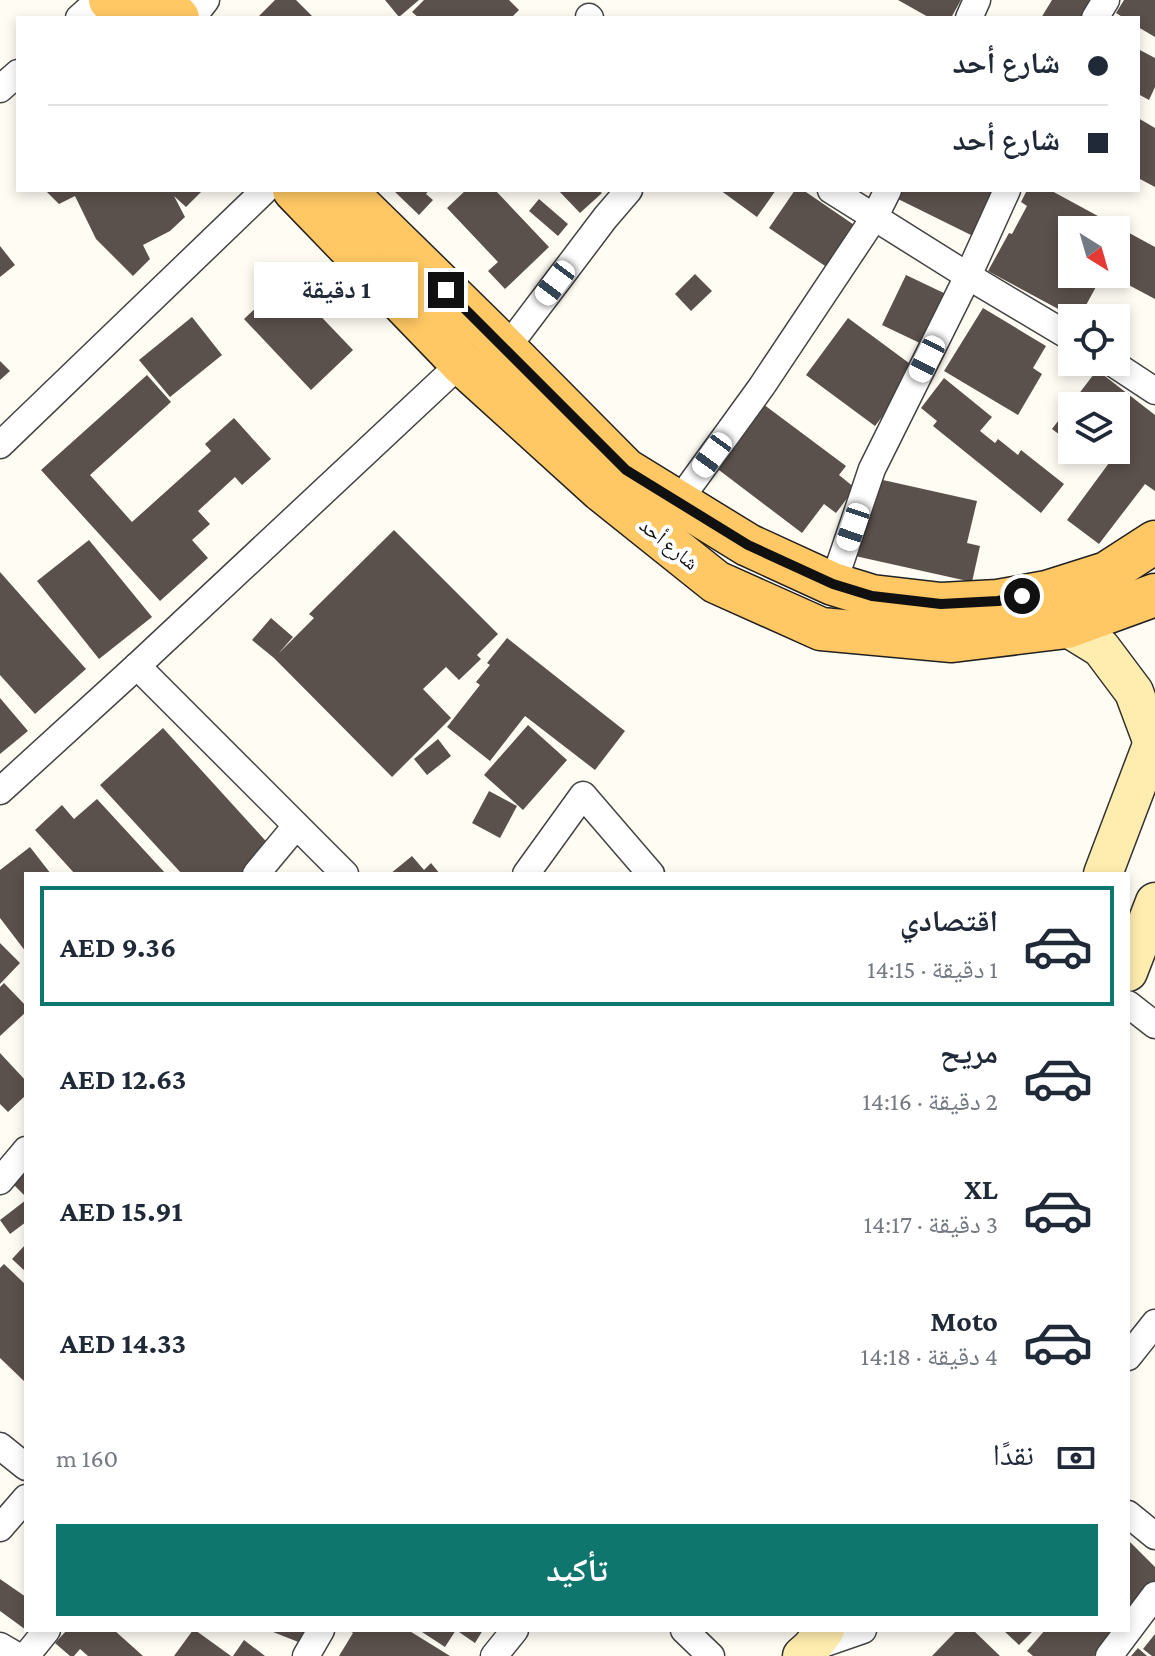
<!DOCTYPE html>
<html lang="ar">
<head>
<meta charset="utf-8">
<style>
  :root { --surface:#fff; --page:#f2f2f3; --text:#1f2937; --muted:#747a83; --line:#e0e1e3; --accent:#0f766e }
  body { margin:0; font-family:"Crimson Pro","Noto Naskh Arabic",serif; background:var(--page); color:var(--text); direction:rtl; height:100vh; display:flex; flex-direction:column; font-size:30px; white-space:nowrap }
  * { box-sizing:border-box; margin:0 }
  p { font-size:26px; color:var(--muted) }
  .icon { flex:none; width:44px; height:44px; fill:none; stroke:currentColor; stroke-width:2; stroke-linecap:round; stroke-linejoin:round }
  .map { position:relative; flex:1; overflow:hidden; direction:ltr }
  .side { position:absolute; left:24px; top:872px; width:1106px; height:760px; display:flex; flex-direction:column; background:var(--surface); border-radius:0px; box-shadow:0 4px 12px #0003; direction:rtl }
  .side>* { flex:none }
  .top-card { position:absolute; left:16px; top:16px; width:1124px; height:176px; border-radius:0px; box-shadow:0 4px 12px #0003; direction:rtl; display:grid; align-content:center; height:176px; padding:0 32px; background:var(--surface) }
  .needle { width:52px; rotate:143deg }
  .tools { position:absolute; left:1058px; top:216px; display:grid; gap:16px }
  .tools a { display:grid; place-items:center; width:72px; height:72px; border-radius:0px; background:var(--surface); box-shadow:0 4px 12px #0003; font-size:40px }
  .end { position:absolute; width:36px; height:36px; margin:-18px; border:10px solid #101010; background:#fff; box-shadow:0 0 0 4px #fff }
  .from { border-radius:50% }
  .bubble { position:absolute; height:56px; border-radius:0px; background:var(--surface); box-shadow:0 4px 12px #0003; font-size:26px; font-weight:700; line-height:56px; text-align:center; direction:rtl }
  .car { position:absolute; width:24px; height:48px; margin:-24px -12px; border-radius:10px; box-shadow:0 0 6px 2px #0007; background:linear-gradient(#fff 24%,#345 0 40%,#fff 0 76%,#345 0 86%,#fff 0) }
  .top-card b { display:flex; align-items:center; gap:28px; height:76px; font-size:30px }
  .top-card b+b { border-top:2px solid var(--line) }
  .top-card i { width:20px; height:20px; background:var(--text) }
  ul { padding:14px 0 0; list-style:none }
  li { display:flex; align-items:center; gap:24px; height:120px; margin:0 16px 12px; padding:0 16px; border:4px solid transparent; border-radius:0px }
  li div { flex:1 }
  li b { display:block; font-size:30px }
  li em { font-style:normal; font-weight:700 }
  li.on { border-color:var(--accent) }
  li>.icon { width:72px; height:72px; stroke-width:1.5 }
  .pay { display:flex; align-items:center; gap:20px; height:88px; padding:0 32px; font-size:30px }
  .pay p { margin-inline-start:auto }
  .cta { display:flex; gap:16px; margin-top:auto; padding:16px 32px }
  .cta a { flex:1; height:92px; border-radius:0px; background:var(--accent); color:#fff; font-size:32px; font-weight:700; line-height:92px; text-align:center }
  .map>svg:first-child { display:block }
</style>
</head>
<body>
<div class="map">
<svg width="1155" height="1656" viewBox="0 0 1155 1656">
  <rect width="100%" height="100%" fill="#fffcf4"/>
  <!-- building -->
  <g fill="#5a504c">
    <path d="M275,0H296L314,18H257Z"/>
    <path d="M385,0H419L399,17Z"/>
    <path d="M424,0H509L519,10L511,18H419L412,12Z"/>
    <path d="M898,0H961L951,18H930Z"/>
    <path d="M1052,0H1093L1082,18H1041Z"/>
    <path d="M1124,0H1155V37L1138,27V18H1124L1116,13Z"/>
    <path d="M1138,49L1155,58V87L1149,100L1138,94Z"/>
    <path d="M1138,118L1155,128V187L1138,178Z"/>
    <path d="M45,190H203L186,207L174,196L185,217L170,231L143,245L150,259L133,276L96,239L75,196L59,204Z"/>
    <path d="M393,190H429L426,194L433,200L419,215Z"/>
    <path d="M466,190H495L549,247L505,289L488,271L498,262L447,208Z"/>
    <path d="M558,190H598L602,193L580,213Z"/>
    <path d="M720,190H776L757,217Z"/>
    <path d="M795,190H803L863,231L834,272L769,228Z"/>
    <path d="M900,190H999L975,237L896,198Z"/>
    <path d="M1027,190H1050L1155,247V299L1108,274H1116V230H1072V274H1103L1079,318H1075L988,271L1009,233L1012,234L1027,206L1021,202Z"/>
    <path d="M539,199L568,224L558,236L529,211Z"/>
    <path d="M0,246L15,265L0,277Z"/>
    <path d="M695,274L712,291L691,311L675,294Z"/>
    <path d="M906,275L948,295L924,345L882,325Z"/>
    <path d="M286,280L353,350L311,390L244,319Z"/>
    <path d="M983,308L1046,346L1033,368L1042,374L1018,415L944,371Z"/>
    <path d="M192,317L222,355L170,397L139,360Z"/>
    <path d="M848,318L913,366L897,387L902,391L875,426L806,375Z"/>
    <path d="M0,361L10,371L0,380Z"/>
    <path d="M1097,370L1155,415V491L1145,484L1099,544L1067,520L1109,463L1094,451L1089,457L1079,450H1116V406H1072V444L1052,429Z"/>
    <path d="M147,375L171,402L90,475L132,522L211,451L205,444L234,418L271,459L242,485L235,477L198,511L210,524L192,540L208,558L160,601L41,470Z"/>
    <path d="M944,378L992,417L980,431L995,443L998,439L1018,455L1021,450L1064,484L1041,513L933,426L937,421L921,408Z"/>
    <path d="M763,404L846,466L839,475L855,488L836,513L824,504L802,533L715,467Z"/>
    <path d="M874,478L977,501L967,543L980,546L972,582L855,556Z"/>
    <path d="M394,530L498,634L477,655L481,659L459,680L446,667L423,689L451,718L392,777L274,658L252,640L271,618L293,637L278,654L314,618L309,614Z"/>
    <path d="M89,540L152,617L99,659L37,581Z"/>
    <path d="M0,572L86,669L35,714L0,675Z"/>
    <path d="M507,638L625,731L595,770L525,716L490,761L447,727L480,685L476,682L490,665L487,663Z"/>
    <path d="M0,698L28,731L0,754Z"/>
    <path d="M528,725L567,760L523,810L484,775Z"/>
    <path d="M163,728L273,849L245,874H182L100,785Z"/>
    <path d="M438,739L451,756L427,775L414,759Z"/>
    <path d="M489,791L517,806L500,838L472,823Z"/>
    <path d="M97,799L166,874H75L35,830L62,805L74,819Z"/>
    <path d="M30,847L51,874H26V952L0,918V870Z"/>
    <path d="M412,856L424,870L431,863L440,874H390Z"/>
    <path d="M0,943L20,963L0,984Z"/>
    <path d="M4,983L26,1006V1012L0,1036V987Z"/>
    <path d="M0,1053L26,1081V1095L8,1112L0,1104Z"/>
    <path d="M26,1169V1197L12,1183Z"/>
    <path d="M26,1200V1222L10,1234L0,1220Z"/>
    <path d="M26,1244V1272L12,1259Z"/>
    <path d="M4,1264L26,1285V1383L0,1358V1268Z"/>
    <path d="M1128,1540L1155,1567V1581L1128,1608Z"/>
    <path d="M0,1579L26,1597V1630H37L33,1635L0,1611Z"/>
    <path d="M67,1630H114L143,1656H88L80,1649L74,1656H70L55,1643Z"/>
    <path d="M193,1630H195L231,1656H174Z"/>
    <path d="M268,1630H312L306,1645Z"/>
    <path d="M348,1630H408L450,1656H339L353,1633Z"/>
    <path d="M419,1630H483L475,1643L456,1630L445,1647Z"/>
    <path d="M957,1630H973L1000,1656H932Z"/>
    <path d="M1003,1630H1034L1019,1645Z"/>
    <path d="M1045,1630H1117L1094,1656H1033L1027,1651Z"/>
    <path d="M1155,1634V1656H1152L1143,1649Z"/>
    <path d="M244,1640L265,1656H233Z"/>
    <path d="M1138,1648L1147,1656H1131Z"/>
  </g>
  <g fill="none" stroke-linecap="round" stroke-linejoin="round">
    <defs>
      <g id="street">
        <path d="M589,17L590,18"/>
        <path d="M79,18L99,0"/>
        <path d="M192,18L206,0"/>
        <path d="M969,18L977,0"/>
        <path d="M1095,18L1106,0"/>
        <path d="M0,89L18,73"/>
        <path d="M831,190L968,276L1072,338"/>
        <path d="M506,349L605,218L629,190"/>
        <path d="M1111,362L1155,391"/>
        <path d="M0,445L265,190"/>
        <path d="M678,502L762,386L874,218L888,190"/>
        <path d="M833,584L872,469L968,276L1007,190"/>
        <path d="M137,666L345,874"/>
        <path d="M0,791L137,666L461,363"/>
        <path d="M256,874L296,826"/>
        <path d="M526,874L583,795L651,874"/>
        <path d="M1128,1004L1155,1025"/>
        <path d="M0,1181L26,1150"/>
        <path d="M1128,1357L1155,1323"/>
        <path d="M0,1446L26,1467"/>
        <path d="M1128,1514L1155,1536"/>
        <path d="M0,1528L26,1498"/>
        <path d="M684,1630L711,1656"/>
        <path d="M0,1646L17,1656"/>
        <path d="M811,1648L863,1630"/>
        <path d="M26,1656L47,1630"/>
        <path d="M306,1656L321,1630"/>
        <path d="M494,1656L515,1630"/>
        <path d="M1109,1656L1155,1595"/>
      </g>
      <g id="secondary">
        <path d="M1067,627L1101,648L1134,692L1153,743"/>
        <path d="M1103,874L1155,737"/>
        <path d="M1128,972L1155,902"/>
        <path d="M802,1656L811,1648L825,1630"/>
      </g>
      <g id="primary">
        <path d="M110,0L128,18"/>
        <path d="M161,0L178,18"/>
        <path d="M294,190L461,363L601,490L716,582L821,629L952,641L1067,627L1155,595"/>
        <path d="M344,190L487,330L626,470L748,545L833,584L872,596L941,604L998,601L1047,592L1107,573L1155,542"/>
      </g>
    </defs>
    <!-- street casing -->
    <use href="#street" stroke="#434343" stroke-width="29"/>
    <!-- secondary casing -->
    <use href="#secondary" stroke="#323232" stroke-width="41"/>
    <!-- primary casing -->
    <use href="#primary" stroke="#212121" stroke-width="45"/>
    <!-- street -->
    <use href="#street" stroke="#fff" stroke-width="26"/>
    <!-- secondary -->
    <use href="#secondary" stroke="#ffedaf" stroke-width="38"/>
    <!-- primary -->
    <use href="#primary" stroke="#ffc864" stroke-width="42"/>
  </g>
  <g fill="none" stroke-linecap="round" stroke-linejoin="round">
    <!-- route -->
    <path stroke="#101010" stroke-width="10" d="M446,290L626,470L748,545L833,584L872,596L941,604L998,601L1022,596"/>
  </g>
  <g text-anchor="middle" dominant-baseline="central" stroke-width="8" stroke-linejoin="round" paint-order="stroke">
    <!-- street labels -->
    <g font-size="20" fill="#101010" stroke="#fff">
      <text transform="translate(669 544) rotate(39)">شارع أحد</text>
    </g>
  </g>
</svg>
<div class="tools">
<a><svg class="needle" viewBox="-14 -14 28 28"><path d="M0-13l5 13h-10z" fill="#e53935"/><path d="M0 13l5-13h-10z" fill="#747a83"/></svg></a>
<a><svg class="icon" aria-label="locate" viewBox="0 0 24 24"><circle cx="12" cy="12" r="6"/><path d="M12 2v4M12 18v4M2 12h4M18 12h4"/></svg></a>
<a><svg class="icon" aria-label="layers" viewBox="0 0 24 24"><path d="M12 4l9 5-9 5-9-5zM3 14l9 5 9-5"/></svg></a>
</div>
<i class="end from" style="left:1022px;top:596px"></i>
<i class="end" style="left:446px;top:290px"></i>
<div class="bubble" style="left:254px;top:262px;width:164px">1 دقيقة</div>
<i class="car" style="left:555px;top:283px;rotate:217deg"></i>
<i class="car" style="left:927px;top:359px;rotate:207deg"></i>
<i class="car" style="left:712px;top:455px;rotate:216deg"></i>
<i class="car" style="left:853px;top:527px;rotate:199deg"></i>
<div class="top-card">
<b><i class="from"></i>شارع أحد</b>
<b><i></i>شارع أحد</b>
</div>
<section class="side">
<ul>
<li class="on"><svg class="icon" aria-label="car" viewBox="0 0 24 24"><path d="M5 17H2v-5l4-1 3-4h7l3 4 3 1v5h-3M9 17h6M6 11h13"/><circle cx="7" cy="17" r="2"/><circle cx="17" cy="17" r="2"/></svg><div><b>اقتصادي</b><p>1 دقيقة · 14:15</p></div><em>AED 9.36</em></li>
<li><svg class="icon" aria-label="car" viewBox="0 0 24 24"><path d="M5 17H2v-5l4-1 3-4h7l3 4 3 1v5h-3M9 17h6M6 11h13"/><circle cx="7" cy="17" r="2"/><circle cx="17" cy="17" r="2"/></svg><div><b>مريح</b><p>2 دقيقة · 14:16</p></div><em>AED 12.63</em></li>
<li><svg class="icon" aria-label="car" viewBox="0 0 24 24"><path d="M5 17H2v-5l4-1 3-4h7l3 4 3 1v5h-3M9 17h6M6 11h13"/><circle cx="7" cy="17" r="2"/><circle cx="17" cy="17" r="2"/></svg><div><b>XL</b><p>3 دقيقة · 14:17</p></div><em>AED 15.91</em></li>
<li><svg class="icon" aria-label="car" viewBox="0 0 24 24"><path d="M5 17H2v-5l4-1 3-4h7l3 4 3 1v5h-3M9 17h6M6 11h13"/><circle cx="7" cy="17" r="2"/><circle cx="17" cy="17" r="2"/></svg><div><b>Moto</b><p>4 دقيقة · 14:18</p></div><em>AED 14.33</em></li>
</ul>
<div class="pay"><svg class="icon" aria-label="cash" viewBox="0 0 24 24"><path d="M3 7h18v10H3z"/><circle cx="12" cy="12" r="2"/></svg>نقدًا<p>160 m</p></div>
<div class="cta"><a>تأكيد</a></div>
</section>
</div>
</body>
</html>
